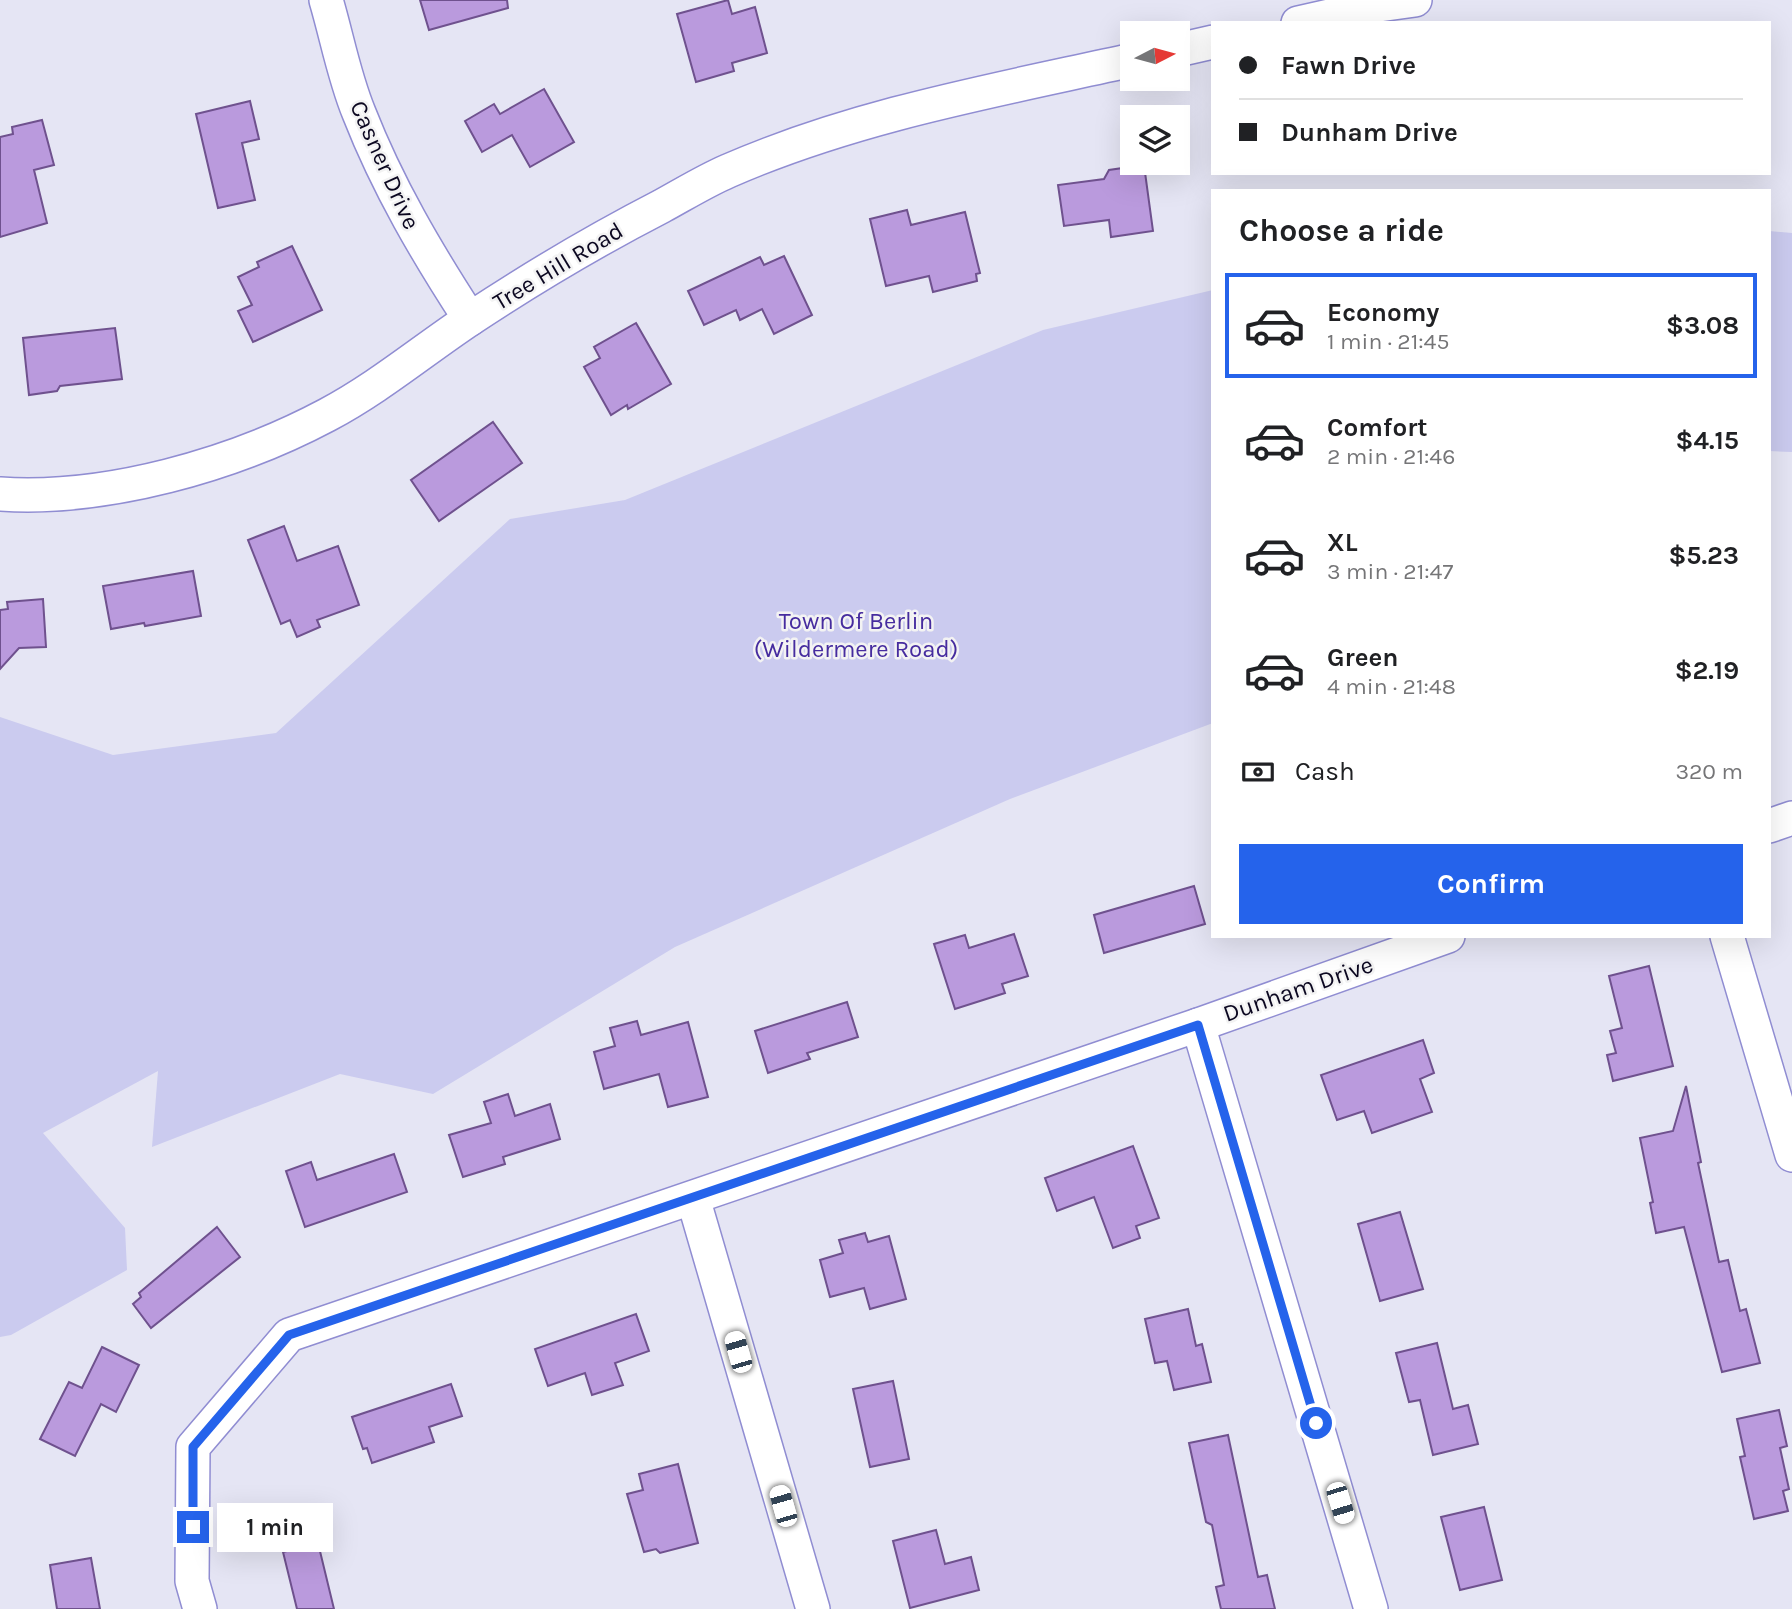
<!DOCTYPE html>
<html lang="en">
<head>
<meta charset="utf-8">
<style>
  :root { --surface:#fff; --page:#f2f2f2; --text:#202124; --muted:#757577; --line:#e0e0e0; --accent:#2563eb }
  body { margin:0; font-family:Karla,sans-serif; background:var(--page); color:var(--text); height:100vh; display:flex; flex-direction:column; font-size:26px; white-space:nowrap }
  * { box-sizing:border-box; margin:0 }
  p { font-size:23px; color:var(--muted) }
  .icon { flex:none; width:38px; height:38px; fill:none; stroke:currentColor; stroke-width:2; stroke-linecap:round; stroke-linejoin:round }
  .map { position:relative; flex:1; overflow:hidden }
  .sheet { position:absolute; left:1211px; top:189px; width:560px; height:749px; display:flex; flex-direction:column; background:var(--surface); border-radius:0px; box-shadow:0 7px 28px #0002 }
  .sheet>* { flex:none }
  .guide { position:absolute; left:1211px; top:21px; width:560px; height:154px; border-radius:0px; box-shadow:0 7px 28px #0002; display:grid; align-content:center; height:154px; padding:0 28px; background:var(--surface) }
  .needle { width:46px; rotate:84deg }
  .buttons { position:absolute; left:1120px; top:21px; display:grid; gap:14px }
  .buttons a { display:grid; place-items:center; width:70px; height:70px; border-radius:0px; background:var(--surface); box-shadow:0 7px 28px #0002; font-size:35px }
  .end { position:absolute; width:32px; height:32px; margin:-16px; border:9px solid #2563eb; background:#fff; box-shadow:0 0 0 4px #fff }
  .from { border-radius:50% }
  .bubble { position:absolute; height:49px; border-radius:0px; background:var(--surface); box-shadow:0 7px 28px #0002; font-size:23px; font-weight:700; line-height:49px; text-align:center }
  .car { position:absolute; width:21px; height:42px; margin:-21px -10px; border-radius:9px; box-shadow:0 0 5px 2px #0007; background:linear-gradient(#fff 24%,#345 0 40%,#fff 0 76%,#345 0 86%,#fff 0) }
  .guide b { display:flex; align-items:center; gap:24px; height:66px; font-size:26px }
  .guide b+b { border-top:2px solid var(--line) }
  .guide i { width:18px; height:18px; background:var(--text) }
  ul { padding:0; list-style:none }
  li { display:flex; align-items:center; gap:21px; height:105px; margin:0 14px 10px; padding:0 14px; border:4px solid transparent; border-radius:0px }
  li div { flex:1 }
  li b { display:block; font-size:26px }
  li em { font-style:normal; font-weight:700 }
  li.selected { border-color:var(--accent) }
  li>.icon { width:63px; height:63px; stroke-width:1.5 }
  h2 { padding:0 28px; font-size:32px; line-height:84px }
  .pay { display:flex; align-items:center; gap:18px; height:77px; padding:0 28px; font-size:26px }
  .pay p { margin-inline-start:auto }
  .button { display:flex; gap:14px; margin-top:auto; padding:14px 28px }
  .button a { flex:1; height:80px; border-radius:0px; background:var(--accent); color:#fff; font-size:28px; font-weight:700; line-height:80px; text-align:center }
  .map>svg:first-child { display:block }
</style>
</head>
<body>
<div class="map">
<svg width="1792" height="1609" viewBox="0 0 1792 1609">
  <rect width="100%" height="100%" fill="#e5e5f4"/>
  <!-- green -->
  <g fill="#cbcbef">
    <path d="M1769,231L1792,233V452L1769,451Z"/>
    <path d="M1213,290V723L1010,799L675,947L433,1094L340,1074L152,1147L158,1071L43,1133L125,1228L127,1270L11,1335L0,1337V717L113,755L276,733L510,519L625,500L1043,330Z"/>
  </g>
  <!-- building -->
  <g fill="#ba9add" stroke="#6f518e" stroke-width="2">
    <path d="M420,0H507L508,8L429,30Z"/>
    <path d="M728,0L732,14L755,7L767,53L732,63L734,71L696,82L677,14Z"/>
    <path d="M544,89L574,142L530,167L512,135L482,152L465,121L494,104L500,114Z"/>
    <path d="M250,101L259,139L242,143L255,200L218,208L196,114Z"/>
    <path d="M42,120L54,165L34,170L47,223L0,237V137L13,134L12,127Z"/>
    <path d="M1144,165L1153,231L1111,237L1109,220L1064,226L1058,185L1104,179L1109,170Z"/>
    <path d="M907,210L911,225L965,212L980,273L976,274L977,281L933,292L929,276L886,286L870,219Z"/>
    <path d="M292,246L322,310L253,342L238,311L252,305L238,277L259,267L257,262Z"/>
    <path d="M784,256L812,315L774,334L762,309L740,320L736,310L704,325L688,291L760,257L764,265Z"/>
    <path d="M636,323L671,384L628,409L627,405L611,415L584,367L600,358L594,347Z"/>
    <path d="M115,328L122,379L60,386L57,391L29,395L23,338Z"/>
    <path d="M493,422L522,463L439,521L411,480Z"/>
    <path d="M284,526L297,561L338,546L359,605L317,620L320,627L297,637L290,620L281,624L248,540Z"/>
    <path d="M193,571L201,616L145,626L144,623L111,629L103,586Z"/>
    <path d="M43,599L46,647L19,648L0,669V610L8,609L7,602Z"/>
    <path d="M1194,886L1205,924L1104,953L1094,915Z"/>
    <path d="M1014,934L1028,976L1002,984L1005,993L955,1009L934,944L965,935L969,948Z"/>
    <path d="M1649,966L1673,1066L1613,1081L1607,1055L1616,1053L1610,1031L1622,1028L1609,976Z"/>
    <path d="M847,1002L858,1037L807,1053L810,1059L768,1073L755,1031Z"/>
    <path d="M637,1021L641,1035L688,1022L708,1097L668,1107L659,1074L604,1089L594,1052L615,1046L610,1028Z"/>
    <path d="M1423,1040L1434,1073L1420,1079L1432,1112L1372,1133L1364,1111L1337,1120L1321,1075Z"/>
    <path d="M1686,1086L1701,1162L1698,1163L1719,1262L1728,1260L1740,1311L1746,1309L1760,1363L1722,1372L1684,1227L1656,1233L1650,1203L1653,1202L1640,1138L1673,1131Z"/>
    <path d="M508,1094L515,1116L550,1104L560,1139L503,1157L505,1164L463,1177L449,1135L491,1123L484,1102Z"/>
    <path d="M1133,1146L1159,1218L1136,1226L1140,1238L1113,1248L1094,1197L1057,1211L1045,1178Z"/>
    <path d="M394,1154L407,1192L305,1227L286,1171L311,1162L317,1180Z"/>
    <path d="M1400,1212L1423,1289L1380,1301L1358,1224Z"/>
    <path d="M217,1227L240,1257L151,1328L133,1304L141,1297L139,1293Z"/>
    <path d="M865,1233L868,1242L889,1236L906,1299L870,1309L864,1288L830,1297L820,1260L843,1253L839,1240Z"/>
    <path d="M1188,1309L1196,1346L1202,1344L1211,1382L1174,1390L1167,1361L1155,1363L1145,1319Z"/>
    <path d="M636,1314L649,1351L615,1363L623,1385L592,1395L585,1373L548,1386L535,1349Z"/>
    <path d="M1437,1343L1453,1409L1468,1405L1478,1444L1433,1455L1420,1400L1409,1402L1396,1353Z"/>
    <path d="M102,1347L139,1365L116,1412L101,1404L75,1456L40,1439L69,1382L82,1388Z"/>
    <path d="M893,1381L909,1459L870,1467L853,1389Z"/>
    <path d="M451,1384L462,1416L429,1427L434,1442L372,1463L367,1448L363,1449L352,1417Z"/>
    <path d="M1779,1410L1787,1446L1780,1448L1789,1489L1783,1491L1788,1511L1754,1519L1740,1457L1745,1456L1737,1419Z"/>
    <path d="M1228,1435L1258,1577L1267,1575L1275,1609H1221L1216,1587L1224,1585L1212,1525L1206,1522L1189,1443Z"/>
    <path d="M678,1464L698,1543L660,1553L656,1549L644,1552L627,1494L643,1490L639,1474Z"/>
    <path d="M1484,1507L1502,1580L1460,1590L1441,1517Z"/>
    <path d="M936,1530L945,1564L971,1557L979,1590L910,1608L893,1541Z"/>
    <path d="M318,1543L334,1609H297L283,1552Z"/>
    <path d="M91,1558L100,1609H57L50,1565Z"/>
  </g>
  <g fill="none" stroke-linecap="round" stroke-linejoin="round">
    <defs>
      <g id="minor">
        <path d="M326,0C337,37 344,77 359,113C388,187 427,253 470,319"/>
        <path d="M1298,23L1379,5L1415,0"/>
        <path d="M1178,50L1213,42"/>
        <path d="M0,494C106,501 233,465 327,415C378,388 422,351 470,319C532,278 596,240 662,206C684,194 705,181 728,171C856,115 997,90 1132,60"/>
        <path d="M1769,826L1792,818"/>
        <path d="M1727,936L1792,1155"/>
        <path d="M1198,1025L1371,1609"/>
        <path d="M693,1198L813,1609"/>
        <path d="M200,1609L192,1581L193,1447L289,1335L1198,1025L1448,936"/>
      </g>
    </defs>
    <!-- minor casing -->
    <use href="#minor" stroke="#908dd2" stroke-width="36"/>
    <!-- minor -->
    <use href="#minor" stroke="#fff" stroke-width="33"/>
  </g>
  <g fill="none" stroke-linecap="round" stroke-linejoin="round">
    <!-- route -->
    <path stroke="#2563eb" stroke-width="9" d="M193,1527V1447L289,1335L1198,1025L1316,1423"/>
  </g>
  <g text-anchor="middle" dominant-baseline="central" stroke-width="5" stroke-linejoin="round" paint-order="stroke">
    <!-- street labels -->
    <g font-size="24" fill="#0b0720" stroke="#f3f3f3">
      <text transform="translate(385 165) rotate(66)">Casner Drive</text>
      <text transform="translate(558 266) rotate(-31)">Tree Hill Road</text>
      <text transform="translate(1298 989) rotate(-19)">Dunham Drive</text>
    </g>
    <!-- park labels -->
    <g font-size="24" fill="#462c9f" stroke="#f3f3f3">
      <text x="856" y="621">Town Of Berlin<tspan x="856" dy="28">(Wildermere Road)</tspan></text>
    </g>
  </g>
</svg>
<div class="buttons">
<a><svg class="needle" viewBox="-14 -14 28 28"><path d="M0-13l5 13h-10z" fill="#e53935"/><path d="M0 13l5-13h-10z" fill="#757577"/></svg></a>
<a><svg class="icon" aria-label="layers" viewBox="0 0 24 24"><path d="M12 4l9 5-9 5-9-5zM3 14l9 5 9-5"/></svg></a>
</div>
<i class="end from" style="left:1316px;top:1423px"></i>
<i class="end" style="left:193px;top:1527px"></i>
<div class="bubble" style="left:217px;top:1503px;width:116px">1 min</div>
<i class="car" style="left:738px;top:1352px;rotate:344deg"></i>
<i class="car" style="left:1340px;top:1503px;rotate:163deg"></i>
<i class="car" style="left:783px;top:1506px;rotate:344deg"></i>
<div class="guide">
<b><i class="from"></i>Fawn Drive</b>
<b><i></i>Dunham Drive</b>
</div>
<section class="sheet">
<h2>Choose a ride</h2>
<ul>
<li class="selected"><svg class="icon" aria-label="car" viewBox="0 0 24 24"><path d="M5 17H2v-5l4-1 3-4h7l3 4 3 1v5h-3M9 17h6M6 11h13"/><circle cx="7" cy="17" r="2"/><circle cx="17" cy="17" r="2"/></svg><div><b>Economy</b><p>1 min · 21:45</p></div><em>$3.08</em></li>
<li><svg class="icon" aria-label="car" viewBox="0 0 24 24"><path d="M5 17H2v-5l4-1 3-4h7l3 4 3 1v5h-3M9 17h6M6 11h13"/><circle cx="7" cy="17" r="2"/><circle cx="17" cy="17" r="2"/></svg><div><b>Comfort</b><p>2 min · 21:46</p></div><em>$4.15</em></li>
<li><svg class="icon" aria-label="car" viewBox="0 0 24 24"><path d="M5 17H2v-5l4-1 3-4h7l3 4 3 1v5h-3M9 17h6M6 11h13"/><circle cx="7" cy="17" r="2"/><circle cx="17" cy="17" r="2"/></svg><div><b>XL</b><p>3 min · 21:47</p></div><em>$5.23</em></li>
<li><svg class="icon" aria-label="car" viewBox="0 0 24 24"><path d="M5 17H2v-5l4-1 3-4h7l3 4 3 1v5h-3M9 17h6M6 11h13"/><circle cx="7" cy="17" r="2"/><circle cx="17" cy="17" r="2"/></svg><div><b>Green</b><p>4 min · 21:48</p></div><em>$2.19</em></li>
</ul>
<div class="pay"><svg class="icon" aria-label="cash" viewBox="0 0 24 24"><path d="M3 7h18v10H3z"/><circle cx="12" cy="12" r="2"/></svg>Cash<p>320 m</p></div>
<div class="button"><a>Confirm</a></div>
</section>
</div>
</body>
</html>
